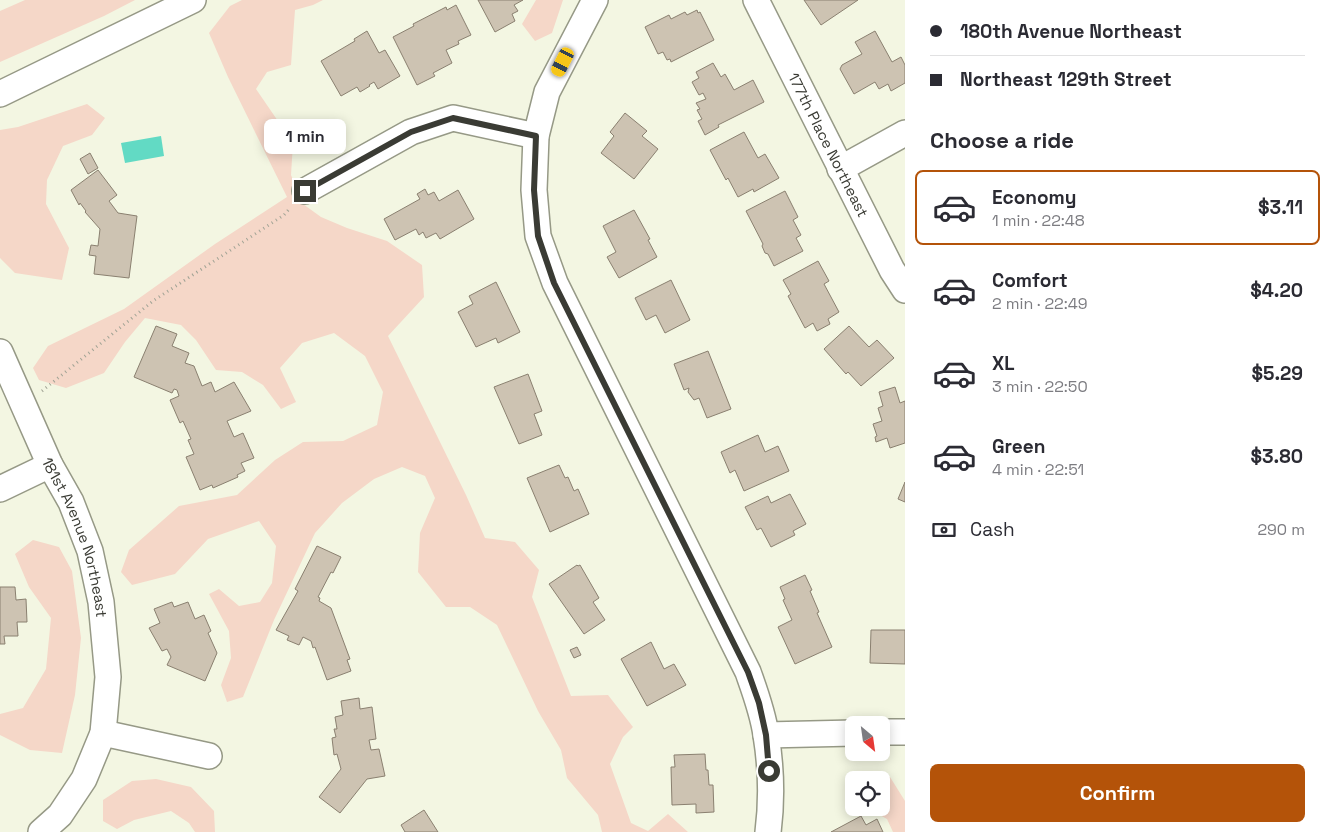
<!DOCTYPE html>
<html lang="en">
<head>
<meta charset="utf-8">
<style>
  :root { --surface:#fff; --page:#f2f2f3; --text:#2b2b33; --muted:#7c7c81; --line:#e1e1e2; --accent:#b45309 }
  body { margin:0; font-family:"Space Grotesk",sans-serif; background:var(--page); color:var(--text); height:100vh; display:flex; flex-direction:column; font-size:19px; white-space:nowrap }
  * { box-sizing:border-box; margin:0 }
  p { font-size:16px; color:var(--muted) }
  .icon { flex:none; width:28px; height:28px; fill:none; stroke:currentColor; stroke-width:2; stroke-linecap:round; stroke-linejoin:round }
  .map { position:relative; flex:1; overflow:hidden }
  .sheet { display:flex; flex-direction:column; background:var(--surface); width:425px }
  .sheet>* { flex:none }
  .top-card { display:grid; align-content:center; height:110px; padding:0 25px; background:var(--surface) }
  .needle { width:32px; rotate:151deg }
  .buttons { position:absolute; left:845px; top:716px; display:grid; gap:10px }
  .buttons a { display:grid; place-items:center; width:45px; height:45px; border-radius:8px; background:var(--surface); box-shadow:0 2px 12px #0003; font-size:25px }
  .end { position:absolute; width:22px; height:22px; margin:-11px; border:6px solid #3a3b34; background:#fff; box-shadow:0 0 0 2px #fff }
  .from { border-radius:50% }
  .bubble { position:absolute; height:35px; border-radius:8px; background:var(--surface); box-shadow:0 2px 12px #0003; font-size:16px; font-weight:700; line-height:35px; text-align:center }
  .car { position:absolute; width:15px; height:30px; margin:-15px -8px; border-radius:6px; box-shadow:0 0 4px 1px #0007; background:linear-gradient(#f5c518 24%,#345 0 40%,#f5c518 0 76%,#345 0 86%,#f5c518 0) }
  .top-card b { display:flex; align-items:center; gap:18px; height:48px; font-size:19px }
  .top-card b+b { border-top:1px solid var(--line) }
  .top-card i { width:12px; height:12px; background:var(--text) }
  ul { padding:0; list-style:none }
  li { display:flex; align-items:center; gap:15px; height:75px; margin:0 10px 8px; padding:0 15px; border:2px solid transparent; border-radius:8px }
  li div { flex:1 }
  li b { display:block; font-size:19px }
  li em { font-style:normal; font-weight:700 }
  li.current { border-color:var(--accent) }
  li>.icon { width:45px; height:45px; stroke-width:1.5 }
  h2 { padding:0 25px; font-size:22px; line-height:60px }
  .pay { display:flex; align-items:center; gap:12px; height:55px; padding:0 25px; font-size:19px }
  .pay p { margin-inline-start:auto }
  .button { display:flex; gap:10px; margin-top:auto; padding:10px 25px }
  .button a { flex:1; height:58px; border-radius:8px; background:var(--accent); color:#fff; font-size:20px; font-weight:700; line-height:58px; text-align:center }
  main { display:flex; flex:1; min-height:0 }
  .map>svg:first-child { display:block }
</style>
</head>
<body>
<main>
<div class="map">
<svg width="905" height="832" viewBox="0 0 905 832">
  <rect width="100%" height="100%" fill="#f3f6e2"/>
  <!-- green -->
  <g fill="#f5d7c8">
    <path d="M25,0H135L104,16L0,62V11Z"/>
    <path d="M242,0H323L313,5L295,10L291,65L267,72L256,89L293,143L291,175L303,204L321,217L347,228L387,241L422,265L424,297L388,336L466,495L485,538L515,542L539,570L532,597L571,696L608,695L633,727L623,737L610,764L631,823L648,831L668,814L688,832H602L598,815L567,778L561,750L538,711L497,625L470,607H446L418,572L420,533L435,498L425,476L402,467L374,479L342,503L315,533L274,620L243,697L227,702L221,685L231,658L229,631L209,594L219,589L239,606L260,602L272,583L276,546L259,521L208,539L175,574L132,585L121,572L129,550L179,506L237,495L275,460L303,442L343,441L377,425L383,392L365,356L334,333L302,343L280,368L296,402L281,409L263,385L242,372L216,370L196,340L181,325L145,318L125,342L104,373L66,388L39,380L33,368L48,346L124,309L215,244L287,197L228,77L209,33L230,6Z"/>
    <path d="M536,0H563L552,33L535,41L522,24Z"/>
    <path d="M87,104L105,118L92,135L63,146L47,180L46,204L69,248L62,280L15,273L0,258V130L18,127Z"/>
    <path d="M33,540L59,547L72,571L81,638L75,695L62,753L30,750L0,735V714L23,708L46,669L51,618L29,587L15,554Z"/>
    <path d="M890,777L905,801V832H893L887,819L867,808H881V780H873Z"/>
    <path d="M156,779L191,787L214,811L215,832H195L189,823L171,811L134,820L117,829L103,821V800L132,781Z"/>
  </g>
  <!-- water -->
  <path fill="#62dac4" d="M161,136L164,156L125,163L121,143Z"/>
  <!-- building -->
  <g fill="#cdc3b2" stroke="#8a8070">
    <path d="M478,0H523L514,5L518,11L512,14L515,21L495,32Z"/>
    <path d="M804,0H858L821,25Z"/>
    <path d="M456,5L471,35L458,41L459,44L446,50L452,63L433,73L435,76L417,85L393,37L414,26L413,24L446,7L447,10Z"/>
    <path d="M697,10L698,13L700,12L714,40L671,62L670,59L667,60L663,52L658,54L645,27L669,15L671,19L685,12L687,15Z"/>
    <path d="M367,31L379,53L385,50L400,76L378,89L374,82L369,85L370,86L360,92L357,87L341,96L321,61L355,41L354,39Z"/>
    <path d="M875,31L892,62L901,57L905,65V83L891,91L888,84L879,89L875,82L854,94L840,69L842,65L862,54L855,42Z"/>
    <path d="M713,63L721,77L725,74L734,90L753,80L764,102L718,125L719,127L705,135L698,121L702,119L697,110L700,109L696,103L706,99L703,93L699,95L692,82L699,78L696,72Z"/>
    <path d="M625,113L647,131L642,136L658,149L634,179L601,153L614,136L610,132Z"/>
    <path d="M744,132L758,158L765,154L779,178L754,192L753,189L738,197L728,178L726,180L710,150Z"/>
    <path d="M90,153L98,168L88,174L80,159Z"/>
    <path d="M98,170L117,195L109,201L118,213L137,216L129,278L94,274L96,256L89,255L91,245L98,246L100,229L85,212L86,211L80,203L79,205L71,190Z"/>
    <path d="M425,189L428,195L434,192L439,201L458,190L474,219L440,239L436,233L426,238L423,232L419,235L416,229L395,240L384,219L420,199L417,194Z"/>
    <path d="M785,191L798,217L793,220L801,235L796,238L803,251L774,266L768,254L765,253L762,246L763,244L746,211Z"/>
    <path d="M634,210L650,239L648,240L657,257L619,278L607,257L616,252L603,226Z"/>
    <path d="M818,261L829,281L824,284L839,312L828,319L830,324L817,331L813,323L805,328L788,296L791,294L783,280Z"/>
    <path d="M671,280L690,320L665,333L656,315L646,320L635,298Z"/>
    <path d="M496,282L520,332L498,343L496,338L476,347L458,312L473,304L469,296Z"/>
    <path d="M156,326L177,334L172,346L189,353L185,363L194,366L202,386L211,382L215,392L234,382L251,411L227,421L234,437L243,433L254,458L241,463L245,471L237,475L238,477L213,488L212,485L200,490L186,457L194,454L188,440L191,439L183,421L180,423L170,400L179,396L177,390L174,389L172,393L134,377Z"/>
    <path d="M849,326L869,347L877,340L894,358L861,386L848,372L846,374L824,349Z"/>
    <path d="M708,351L731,409L707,418L699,398L694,400L688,392L689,388L684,390L674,364Z"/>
    <path d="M528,374L542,411L534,414L542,435L519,444L494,387Z"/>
    <path d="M895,387L900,403L905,401V443L890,448L887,438L876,442L875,437L877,436L873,424L882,421L878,408L883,406L879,392Z"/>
    <path d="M758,435L765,452L778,446L789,471L744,491L735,470L730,473L721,452Z"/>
    <path d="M559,465L565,478L568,477L574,491L578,489L589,514L550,532L527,478Z"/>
    <path d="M905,482V502L898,499Z"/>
    <path d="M790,494L806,524L793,531L795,535L771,547L761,528L757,530L745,507L768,496L771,503Z"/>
    <path d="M317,546L341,557L333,573L331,572L318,597L320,598L319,601L331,608L350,659L347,660L351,671L327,680L315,647L313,648L311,641L303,637L299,645L287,640L289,636L276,630L298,591L295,589Z"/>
    <path d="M577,565L578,566L580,565L599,598L593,602L605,620L584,634L549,584Z"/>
    <path d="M805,575L812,590L810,591L819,612L817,613L832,647L795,664L778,627L792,620L783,600L785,599L780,587Z"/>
    <path d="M0,587H15L16,600L26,599L27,622H17L18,636H4L5,644H0Z"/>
    <path d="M172,602L174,607L188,602L195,619L204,615L211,631L208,633L217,653L205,681L167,665L171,657L167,649L162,651L149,628L160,623L154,609Z"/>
    <path d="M871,630H905V664L870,663Z"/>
    <path d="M651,642L664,669L674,664L686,685L647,706L621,659Z"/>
    <path d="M577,647L581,655L574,658L570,650Z"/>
    <path d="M359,698L360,709L372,707L376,739L369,740L371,750L379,749L385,776L367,779L340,813L319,797L341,769L337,754L334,755L332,738L336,737L334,729H337L335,717L343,715L341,701Z"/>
    <path d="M705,754L706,770H708L709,785H713L714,812L696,813V804L672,805L671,767H675L674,755Z"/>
    <path d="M424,810L438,832H405L401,825Z"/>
    <path d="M861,816L866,825L877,819L883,832H831Z"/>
  </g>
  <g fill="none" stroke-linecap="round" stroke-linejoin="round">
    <defs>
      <g id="minor">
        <path d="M595,0L547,92L536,136L534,190L538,236L555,283L748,672C755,692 763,713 766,735C771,766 772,801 768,832"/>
        <path id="s1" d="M756,0L892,270L905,290"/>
        <path d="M0,94L193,0"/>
        <path d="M840,169L905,133"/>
        <path d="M305,191L411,132L453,118L536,136"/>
        <path id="s2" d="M0,352L50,465L71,502L90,551L101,602L108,677L103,733L84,779L60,815L41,832"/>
        <path d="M0,489L50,465"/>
        <path d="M881,732H905"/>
        <path d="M103,733L209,756"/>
        <path d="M766,735L854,733"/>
      </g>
    </defs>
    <!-- minor casing -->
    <use href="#minor" stroke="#969986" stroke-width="28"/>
    <!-- path -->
    <path stroke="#a1a395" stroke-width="3" stroke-dasharray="1 4" stroke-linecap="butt" d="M42,391L153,301L284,215L290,208"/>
    <!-- minor -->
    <use href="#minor" stroke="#fff" stroke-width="25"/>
  </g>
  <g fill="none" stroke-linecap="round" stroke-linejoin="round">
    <!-- route -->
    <path stroke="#3a3b34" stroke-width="6" d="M305,191L411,132L453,118L536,136L534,190L538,236L554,283L748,672L759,703L766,735L769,771"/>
  </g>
  <g text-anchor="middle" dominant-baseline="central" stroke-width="4.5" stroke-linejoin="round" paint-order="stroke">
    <!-- street labels -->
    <g font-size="15" fill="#3a3b34" stroke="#fff">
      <text stroke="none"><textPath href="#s1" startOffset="162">177th Place Northeast</textPath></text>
      <text stroke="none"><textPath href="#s2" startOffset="201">181st Avenue Northeast</textPath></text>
    </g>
  </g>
</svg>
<div class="buttons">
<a><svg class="needle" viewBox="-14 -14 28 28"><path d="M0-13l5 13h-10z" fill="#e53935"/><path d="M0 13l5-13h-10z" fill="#7c7c81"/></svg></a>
<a><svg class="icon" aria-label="locate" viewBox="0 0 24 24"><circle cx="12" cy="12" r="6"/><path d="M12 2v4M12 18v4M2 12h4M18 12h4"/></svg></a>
</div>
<i class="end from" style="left:769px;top:771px"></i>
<i class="end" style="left:305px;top:191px"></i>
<div class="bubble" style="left:264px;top:119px;width:82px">1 min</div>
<i class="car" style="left:563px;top:62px;rotate:207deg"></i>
</div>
<section class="sheet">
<div class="top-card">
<b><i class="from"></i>180th Avenue Northeast</b>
<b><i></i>Northeast 129th Street</b>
</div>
<h2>Choose a ride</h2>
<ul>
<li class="current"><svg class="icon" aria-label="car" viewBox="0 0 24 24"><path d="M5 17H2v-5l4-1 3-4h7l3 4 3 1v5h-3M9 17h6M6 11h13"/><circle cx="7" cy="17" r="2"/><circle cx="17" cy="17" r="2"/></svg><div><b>Economy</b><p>1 min · 22:48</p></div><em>$3.11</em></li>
<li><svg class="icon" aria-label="car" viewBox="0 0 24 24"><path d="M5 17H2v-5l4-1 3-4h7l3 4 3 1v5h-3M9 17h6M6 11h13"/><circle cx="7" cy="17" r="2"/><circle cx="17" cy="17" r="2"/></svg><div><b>Comfort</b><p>2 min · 22:49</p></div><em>$4.20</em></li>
<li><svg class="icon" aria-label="car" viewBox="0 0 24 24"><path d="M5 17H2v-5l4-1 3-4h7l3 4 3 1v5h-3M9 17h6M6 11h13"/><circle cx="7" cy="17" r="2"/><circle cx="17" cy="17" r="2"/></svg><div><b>XL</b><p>3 min · 22:50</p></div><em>$5.29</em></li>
<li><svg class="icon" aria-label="car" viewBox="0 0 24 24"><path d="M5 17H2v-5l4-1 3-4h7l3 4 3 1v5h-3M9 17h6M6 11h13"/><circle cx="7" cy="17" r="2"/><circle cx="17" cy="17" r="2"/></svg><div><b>Green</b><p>4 min · 22:51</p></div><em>$3.80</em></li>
</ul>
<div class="pay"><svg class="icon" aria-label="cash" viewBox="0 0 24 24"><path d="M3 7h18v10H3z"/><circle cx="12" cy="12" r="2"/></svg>Cash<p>290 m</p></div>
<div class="button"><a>Confirm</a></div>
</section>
</main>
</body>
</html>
